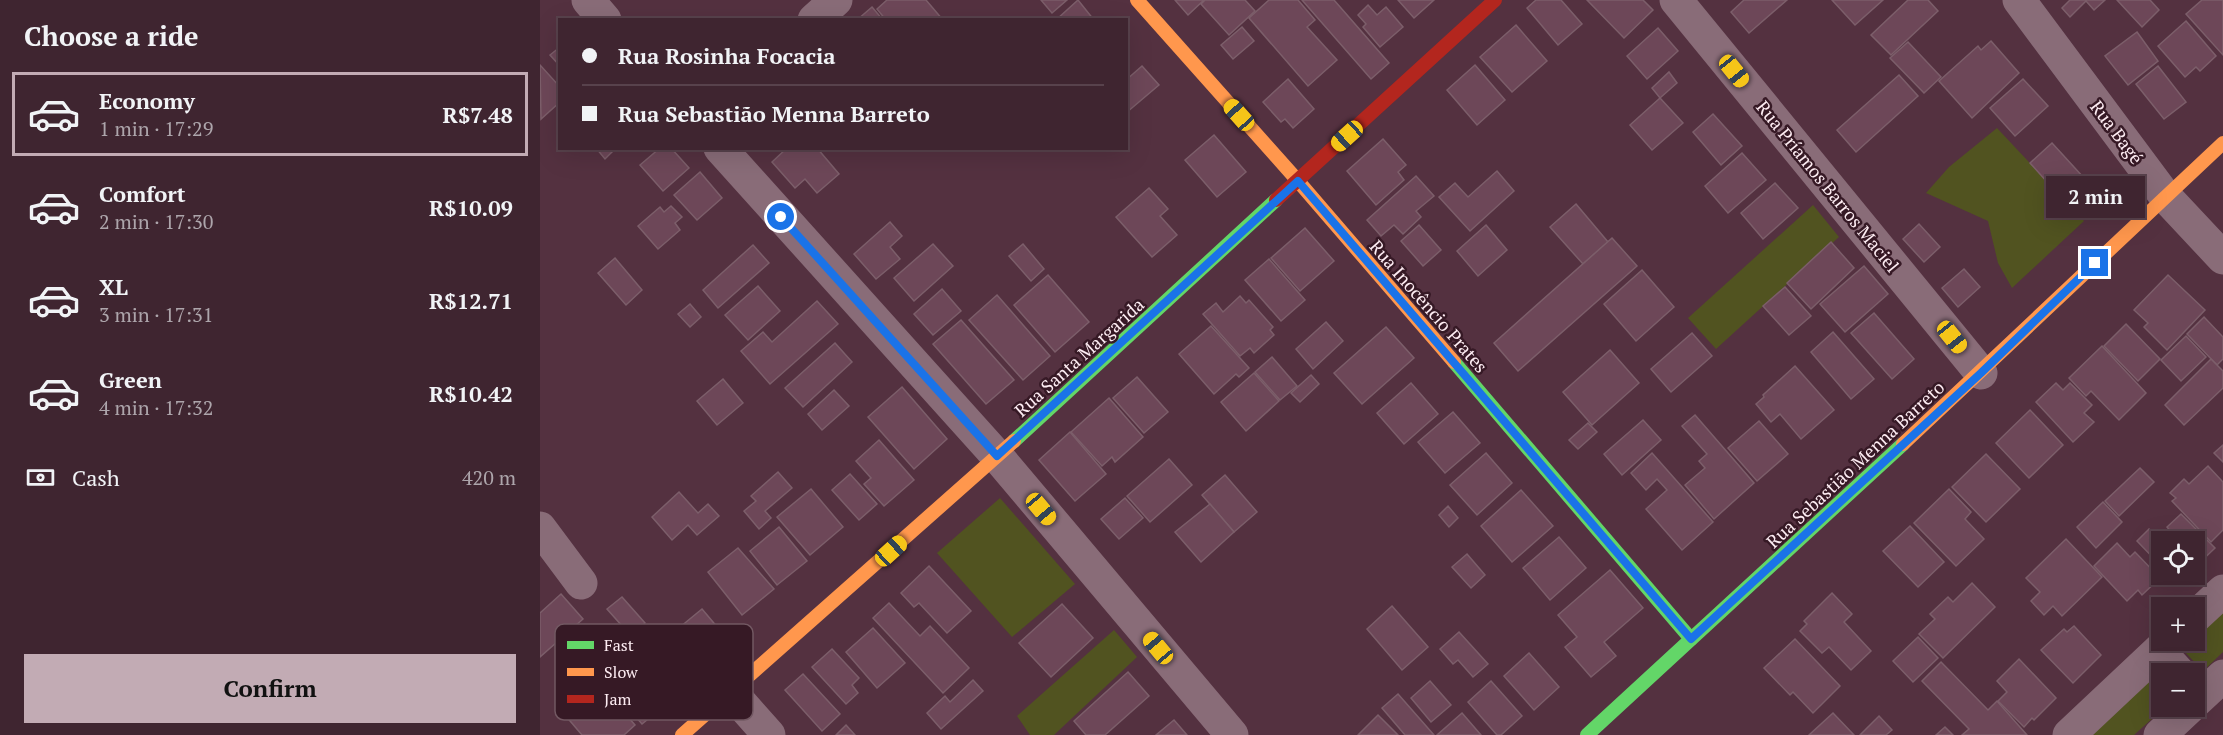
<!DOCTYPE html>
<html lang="en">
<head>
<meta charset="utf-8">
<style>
  :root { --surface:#3f2530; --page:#462d38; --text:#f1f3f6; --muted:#ada5ab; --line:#58424c; --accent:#c2abb4 }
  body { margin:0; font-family:"PT Serif",serif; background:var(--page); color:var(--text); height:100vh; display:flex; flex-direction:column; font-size:22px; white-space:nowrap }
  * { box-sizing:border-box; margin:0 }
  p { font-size:20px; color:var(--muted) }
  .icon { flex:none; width:33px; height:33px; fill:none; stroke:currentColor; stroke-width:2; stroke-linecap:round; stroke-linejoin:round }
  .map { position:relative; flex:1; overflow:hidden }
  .details { display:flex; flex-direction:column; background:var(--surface); width:540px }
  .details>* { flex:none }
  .hud { position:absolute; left:18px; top:18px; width:570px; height:132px; border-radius:0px; box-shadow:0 6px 24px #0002,0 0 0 2px var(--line); display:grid; align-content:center; height:132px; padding:0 24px; background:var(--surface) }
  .fabs { position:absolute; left:1611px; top:531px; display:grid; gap:12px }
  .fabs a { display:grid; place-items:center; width:54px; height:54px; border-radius:0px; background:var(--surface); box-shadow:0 6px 24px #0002,0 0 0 2px var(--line); font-size:30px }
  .end { position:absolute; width:27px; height:27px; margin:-14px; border:8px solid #1a73e8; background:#fff; box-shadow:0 0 0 3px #fff }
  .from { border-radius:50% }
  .bubble { position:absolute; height:42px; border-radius:0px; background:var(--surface); box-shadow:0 6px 24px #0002,0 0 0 2px var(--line); font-size:20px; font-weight:700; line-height:42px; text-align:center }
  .car { position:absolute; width:18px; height:36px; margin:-18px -9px; border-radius:8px; box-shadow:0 0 4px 2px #0007; background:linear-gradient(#f5c518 24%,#345 0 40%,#f5c518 0 76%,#345 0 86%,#f5c518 0) }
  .hud b { display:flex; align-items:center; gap:21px; height:57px; font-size:22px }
  .hud b+b { border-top:2px solid var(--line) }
  .hud i { width:15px; height:15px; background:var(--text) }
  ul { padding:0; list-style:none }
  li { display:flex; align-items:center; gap:18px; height:84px; margin:0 12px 9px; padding:0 12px; border:3px solid transparent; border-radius:0px }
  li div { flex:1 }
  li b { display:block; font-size:22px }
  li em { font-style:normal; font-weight:700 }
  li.active { border-color:var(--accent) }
  li>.icon { width:54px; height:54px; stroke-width:1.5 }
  h2 { padding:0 24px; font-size:27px; line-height:72px }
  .pay { display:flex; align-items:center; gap:15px; height:66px; padding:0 24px; font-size:22px }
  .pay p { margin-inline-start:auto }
  .button { display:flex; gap:12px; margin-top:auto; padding:12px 24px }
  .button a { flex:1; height:69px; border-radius:0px; background:var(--accent); color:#111; font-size:24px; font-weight:700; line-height:69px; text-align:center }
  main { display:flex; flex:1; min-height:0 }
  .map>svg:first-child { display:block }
</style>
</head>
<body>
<main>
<section class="details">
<h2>Choose a ride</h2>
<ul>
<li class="active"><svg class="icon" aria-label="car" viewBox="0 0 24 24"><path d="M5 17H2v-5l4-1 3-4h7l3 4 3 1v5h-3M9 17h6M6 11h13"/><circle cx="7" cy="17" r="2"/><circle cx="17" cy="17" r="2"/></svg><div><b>Economy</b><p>1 min · 17:29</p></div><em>R$7.48</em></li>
<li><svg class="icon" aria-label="car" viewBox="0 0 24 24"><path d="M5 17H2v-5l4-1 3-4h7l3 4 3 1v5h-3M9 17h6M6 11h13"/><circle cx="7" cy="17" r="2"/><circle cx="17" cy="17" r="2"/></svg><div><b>Comfort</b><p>2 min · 17:30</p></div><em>R$10.09</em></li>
<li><svg class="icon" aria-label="car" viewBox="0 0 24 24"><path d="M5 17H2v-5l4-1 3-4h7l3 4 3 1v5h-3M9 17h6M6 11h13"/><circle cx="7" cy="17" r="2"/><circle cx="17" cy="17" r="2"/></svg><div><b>XL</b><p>3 min · 17:31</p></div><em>R$12.71</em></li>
<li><svg class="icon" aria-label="car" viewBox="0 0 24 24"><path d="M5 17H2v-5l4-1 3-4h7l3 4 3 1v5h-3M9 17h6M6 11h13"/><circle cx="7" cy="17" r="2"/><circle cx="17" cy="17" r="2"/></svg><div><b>Green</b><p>4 min · 17:32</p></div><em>R$10.42</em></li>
</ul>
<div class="pay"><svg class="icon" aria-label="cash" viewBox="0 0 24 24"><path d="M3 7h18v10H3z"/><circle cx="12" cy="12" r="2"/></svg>Cash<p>420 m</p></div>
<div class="button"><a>Confirm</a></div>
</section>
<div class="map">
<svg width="1683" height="735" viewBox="0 0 1683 735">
  <rect width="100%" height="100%" fill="#543140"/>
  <!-- green -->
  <g fill="#515320">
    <path d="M1457,128L1544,221L1472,288L1458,263L1448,221L1386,193L1409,167Z"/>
    <path d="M1273,205L1299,237L1176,349L1148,318Z"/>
    <path d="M460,498L535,584L472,637L397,553Z"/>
    <path d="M1683,610V652L1663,671L1642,649L1651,641L1654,640L1655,637Z"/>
    <path d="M574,630L597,657L514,735H490L477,716Z"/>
    <path d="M1617,672L1621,677L1622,706L1625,707L1594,735H1549Z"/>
  </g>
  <!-- building -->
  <g fill="#6d4758" stroke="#7c5e6a" stroke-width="1.5">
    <path d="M347,0H386L403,20H346L337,9Z"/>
    <path d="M501,0H527L512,13Z"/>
    <path d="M538,0L554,20H516Z"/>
    <path d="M635,0H664L648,15Z"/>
    <path d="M665,0H705L715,11L689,35L661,4Z"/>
    <path d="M729,0H758L775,20L767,27L797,60L768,86L709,18Z"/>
    <path d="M762,0H794L849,63L831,79Z"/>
    <path d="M858,0H894L874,18Z"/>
    <path d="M996,0H1021L1042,24L1018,45L987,8Z"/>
    <path d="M1047,0H1103L1113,10L1084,38Z"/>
    <path d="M1204,0H1247L1209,33L1191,12Z"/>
    <path d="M1292,0H1343L1315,25Z"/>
    <path d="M1368,0H1388L1398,11L1351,55L1331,35Z"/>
    <path d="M1530,0H1565L1554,10L1546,1L1530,17L1522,8Z"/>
    <path d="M1577,0H1610L1619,10L1602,27Z"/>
    <path d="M1662,0H1683V55L1646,14Z"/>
    <path d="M828,5L837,15L846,7L863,27L840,47L823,27L826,24L818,15Z"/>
    <path d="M332,7L343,20H317Z"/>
    <path d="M1646,21L1676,56L1660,71L1656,67L1645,77L1618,46Z"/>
    <path d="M976,25L1007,61L972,92L940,57Z"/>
    <path d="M702,27L714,41L693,59L681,45Z"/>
    <path d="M1118,28L1138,51L1107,79L1087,56Z"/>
    <path d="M1597,32L1618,61L1588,85L1565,56Z"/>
    <path d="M1451,41L1479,73L1432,118L1399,81L1438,46L1441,50Z"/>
    <path d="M1368,42L1401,77L1384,93L1350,58Z"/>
    <path d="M20,47V66L10,55Z"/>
    <path d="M0,65L20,87V102L1,119Z"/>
    <path d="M935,65L965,100L937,125L907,90Z"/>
    <path d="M602,66L619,85L586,113V80Z"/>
    <path d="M1618,66L1646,102L1624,119L1596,84Z"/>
    <path d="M1129,72L1137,83L1120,98L1112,88Z"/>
    <path d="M1359,75L1378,96L1316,152L1297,130Z"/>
    <path d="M748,79L774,109L753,128L745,119L741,122L723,102Z"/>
    <path d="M1483,79L1508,106L1475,136L1450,108Z"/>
    <path d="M1120,98L1143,123L1112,150L1090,125Z"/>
    <path d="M1173,114L1202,146L1181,165L1153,132Z"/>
    <path d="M674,135L706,172L677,197L645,160Z"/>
    <path d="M843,139L866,165L858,172L864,180L836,205L807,171Z"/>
    <path d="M1512,143L1555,190L1532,210L1490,163Z"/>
    <path d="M56,148H76L65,159Z"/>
    <path d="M120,148H131L149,168L123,191L100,165Z"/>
    <path d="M247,148H277L299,174L277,193L265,179L255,188L232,162Z"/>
    <path d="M1202,153L1226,180L1188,213L1165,186Z"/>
    <path d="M957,171L974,191L930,231L899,197L915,183L928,197Z"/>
    <path d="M160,172L182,198L157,220L134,195Z"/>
    <path d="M876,176L894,196L876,211L881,217L863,234L854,225L841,236L827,220Z"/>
    <path d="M1235,183L1258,208L1223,239L1201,213Z"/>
    <path d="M609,188L628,209L620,216L637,235L612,257L576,217Z"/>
    <path d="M1036,204L1068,242L1043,264L1010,227Z"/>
    <path d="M131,206L142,217L135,223L140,230L118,249L98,226L120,207L124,212Z"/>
    <path d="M350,222L362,236L350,247L360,259L336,279L314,254Z"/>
    <path d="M1379,224L1400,247L1384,262L1363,239Z"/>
    <path d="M879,225L901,250L883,266L861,241Z"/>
    <path d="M946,225L967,250L938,276L917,251Z"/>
    <path d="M765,228L794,261L760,291L731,258Z"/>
    <path d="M1072,238L1097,266L978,371L954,343Z"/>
    <path d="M1291,242L1314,268L1271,309L1247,283Z"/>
    <path d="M393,244L413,266L374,301L354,278Z"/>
    <path d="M483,244L504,269L491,281L469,256Z"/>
    <path d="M213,245L229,263L178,308L163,290Z"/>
    <path d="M75,258L102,290L86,305L58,273Z"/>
    <path d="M729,259L765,300L741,321L705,280Z"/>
    <path d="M1324,266L1348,294L1305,332L1280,304Z"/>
    <path d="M1424,269L1440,287L1418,307L1402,288Z"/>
    <path d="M1102,270L1134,307L1096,341L1064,304Z"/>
    <path d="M508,275L549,322L515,352L474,305Z"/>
    <path d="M1628,275L1665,310L1627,350L1604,327L1608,323L1594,310Z"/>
    <path d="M218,286L240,311L208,340L185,315Z"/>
    <path d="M1245,287L1271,316L1249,335L1223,306Z"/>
    <path d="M402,289L421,311L393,335L374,314Z"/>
    <path d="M457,295L510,356L483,380L429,320Z"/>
    <path d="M700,296L706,303L709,300L733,327L730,330L734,335L714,353L710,348L700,356L663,314L676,303L683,312Z"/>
    <path d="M277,301L298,324L230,384L201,351L223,332L232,342Z"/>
    <path d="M150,304L161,317L150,327L138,314Z"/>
    <path d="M1334,313L1374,359L1352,379L1311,333Z"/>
    <path d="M1664,317L1683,337V359L1677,365L1647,334Z"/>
    <path d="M421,320L474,380L446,404L393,344Z"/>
    <path d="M786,322L803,341L773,369L756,349Z"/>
    <path d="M1586,324L1620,359L1598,381L1564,346Z"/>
    <path d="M671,326L709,368L699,377L696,374L674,394L639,354Z"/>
    <path d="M846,327L874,358L822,404L794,373Z"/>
    <path d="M1293,332L1334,379L1311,399L1271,352Z"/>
    <path d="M1152,333L1172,356L1131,392L1111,369Z"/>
    <path d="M1646,336L1666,357L1641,381L1621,360Z"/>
    <path d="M295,343L312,362L263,407L245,388Z"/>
    <path d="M1562,346L1606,393L1579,420L1551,391L1546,396L1529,378Z"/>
    <path d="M1070,350L1099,383L1052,425L1023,392Z"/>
    <path d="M732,357L757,386L740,400L715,372Z"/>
    <path d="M1671,359L1683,371V388L1644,425L1625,405Z"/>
    <path d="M1255,366L1294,410L1261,439L1240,414L1231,422L1216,404L1224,397L1223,395Z"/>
    <path d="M714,373L739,401L706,431L681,402Z"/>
    <path d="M771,375L779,384L760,402L751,393Z"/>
    <path d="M597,377L628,412L604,433L573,398Z"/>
    <path d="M183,379L203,403L177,425L157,401Z"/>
    <path d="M871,383L898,414L864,444L837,413Z"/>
    <path d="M1516,383L1523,390L1530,383L1552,405L1544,413L1554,422L1533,442L1496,402Z"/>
    <path d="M362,387L407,439L374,469L328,417Z"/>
    <path d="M294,390L309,406L282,430L268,414Z"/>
    <path d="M569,398L603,437L575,462L572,457L562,466L531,432Z"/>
    <path d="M1490,410L1523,445L1489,478L1456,443Z"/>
    <path d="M913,412L940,443L905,473L878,442Z"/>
    <path d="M1155,415L1214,483L1174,519L1145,485L1165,468L1159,461L1167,454L1142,426Z"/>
    <path d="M1103,420L1121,440L1082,475L1064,454Z"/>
    <path d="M1219,421L1248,454L1217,481L1188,448Z"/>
    <path d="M1048,423L1057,432L1038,449L1029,440Z"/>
    <path d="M530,432L566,474L535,501L499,460Z"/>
    <path d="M339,440L374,480L344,506L324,484L331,478L316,461Z"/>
    <path d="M1683,445V462L1674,453Z"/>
    <path d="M946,453L972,483L937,515L910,485Z"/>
    <path d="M1112,453L1173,522L1142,550L1106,509L1127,490L1117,479L1106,490L1091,473Z"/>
    <path d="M1446,454L1480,489L1446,522L1412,487Z"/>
    <path d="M629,459L652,485L610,522L587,496Z"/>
    <path d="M1668,466L1683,482V530L1671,542L1632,501L1636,498L1630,493L1644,479L1649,484Z"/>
    <path d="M1600,468L1614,482L1579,516L1565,501Z"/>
    <path d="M238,472L252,488L225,511L231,518L219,529L204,511L216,501L211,496Z"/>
    <path d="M310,474L337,504L319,520L292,490Z"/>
    <path d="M685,475L717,512L694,532L662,495Z"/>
    <path d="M271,489L303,527L270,555L237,517Z"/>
    <path d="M1409,489L1431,512L1425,519L1444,539L1416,566L1374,523Z"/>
    <path d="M981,490L1013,526L972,562L941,526Z"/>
    <path d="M139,492L158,513L168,504L179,516L157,535L148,525L132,540L112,517Z"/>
    <path d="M585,498L603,518L579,539L561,519Z"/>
    <path d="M1563,502L1582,522L1556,548L1537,527Z"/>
    <path d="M670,504L694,532L661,562L635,532Z"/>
    <path d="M908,506L918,518L909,527L899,515Z"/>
    <path d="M1641,514L1675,548L1654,568V542H1623L1632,533L1627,527Z"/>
    <path d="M1370,526L1404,562L1378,587L1343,551Z"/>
    <path d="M239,527L267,561L237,585L210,551Z"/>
    <path d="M1609,529L1622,542V567L1597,541Z"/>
    <path d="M1019,537L1046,568L1010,600L983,568Z"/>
    <path d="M1526,539L1562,577L1522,616L1513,606L1504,615L1491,601L1500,592L1486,578Z"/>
    <path d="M1577,543L1590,557L1595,552L1620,578L1602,595L1598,590L1587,601L1554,566Z"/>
    <path d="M198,548L234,589L202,615L168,572Z"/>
    <path d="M927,554L945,575L931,588L912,567Z"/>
    <path d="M389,566L431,611L407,633L379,603L374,607L361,593Z"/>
    <path d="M1070,570L1103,608L1064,642L1076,656L1051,677L1025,647L1037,637L1018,615Z"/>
    <path d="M1629,574H1648L1639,584Z"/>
    <path d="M1432,583L1455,607L1403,658L1379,634L1395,619L1390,614L1408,597L1413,602Z"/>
    <path d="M1292,593L1312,614L1304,622L1331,651L1311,670L1289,647L1282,653L1260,631L1267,624L1264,621Z"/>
    <path d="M21,594L43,619L0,657V613Z"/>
    <path d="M82,597L105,623L91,636L67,609Z"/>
    <path d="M349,603L380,636L390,626L429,668L403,693L333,618Z"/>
    <path d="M522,604L553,638L511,677L479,643Z"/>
    <path d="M852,606L888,647L862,670L827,629Z"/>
    <path d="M162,609L189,641L167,659L140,627Z"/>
    <path d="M1534,626L1561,655L1533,683L1501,650L1524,629L1527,632Z"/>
    <path d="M333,628L365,663L337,688L306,652Z"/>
    <path d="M919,632L948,664L933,677L918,660L913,664L900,649Z"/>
    <path d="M1378,637L1398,658L1373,682L1353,661Z"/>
    <path d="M1255,639L1300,686L1273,713L1253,692L1250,695L1224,668Z"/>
    <path d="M292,649L319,678L312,685L318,693L306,704L272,667Z"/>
    <path d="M989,653L1019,687L994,710L964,676Z"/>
    <path d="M1479,659L1516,698L1494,720L1492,718L1484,727L1458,701L1467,692L1457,681Z"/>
    <path d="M1401,662L1448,710L1457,701L1487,735H1422L1429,729L1382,681Z"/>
    <path d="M98,663L130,701L102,724L70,687Z"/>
    <path d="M588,672L609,696L565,735H546L534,721Z"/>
    <path d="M263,674L300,714L282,731L245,690Z"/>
    <path d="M433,680L443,691L401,729L387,713L405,696L410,702Z"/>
    <path d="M890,681L911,705L891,722L871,698Z"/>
    <path d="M951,681L982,716L961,735H957L928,702Z"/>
    <path d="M59,684L95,725L84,735H42L25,715Z"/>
    <path d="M858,694L894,735H865L842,708Z"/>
    <path d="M922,713L941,735H897Z"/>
    <path d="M1293,713L1314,735H1269Z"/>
    <path d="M838,715L858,735H818Z"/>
    <path d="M1339,716L1352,730L1346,735H1320Z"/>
    <path d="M634,720L647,735H616Z"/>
    <path d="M306,725L315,735H296Z"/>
    <path d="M1405,727L1413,735H1396Z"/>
  </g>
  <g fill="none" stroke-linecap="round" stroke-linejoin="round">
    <!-- street -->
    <g stroke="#896c78" stroke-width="33">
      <path d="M48,0L65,20"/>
      <path d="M1136,0L1441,373"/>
      <path d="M1479,0L1625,196L1683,258"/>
      <path d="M274,20L296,0"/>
      <path d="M180,148L457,456L692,735"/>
      <path d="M0,528L41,583"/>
      <path d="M1654,618L1683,591"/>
      <path d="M1619,651L1640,674"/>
      <path d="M191,692L229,735"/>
      <path d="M1654,703L1683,676"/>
      <path d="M1529,735L1630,640"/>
      <path d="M1620,735L1651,706"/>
    </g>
    <!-- fast -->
    <g stroke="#63d668" stroke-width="14">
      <path d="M914,362L1151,639"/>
      <path d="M474,441L736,200"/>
      <path d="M1047,735L1363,444"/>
    </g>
    <!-- slow -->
    <g stroke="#ff974d" stroke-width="14">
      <path d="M597,0L758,181L914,362"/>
      <path d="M1363,444L1683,143"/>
      <path d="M142,735L474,441"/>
    </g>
    <!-- jam -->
    <path stroke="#b3261e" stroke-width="14" d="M736,200L955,0"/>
  </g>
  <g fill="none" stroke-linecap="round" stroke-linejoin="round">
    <!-- route -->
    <path stroke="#1a73e8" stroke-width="8" d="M241,217L457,456L758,181L1151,639L1441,373L1555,263"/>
  </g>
  <g text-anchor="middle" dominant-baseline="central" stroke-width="5" stroke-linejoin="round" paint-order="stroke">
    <!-- street labels -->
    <g font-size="18" fill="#fdecf2" stroke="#361925">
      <text transform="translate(1577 132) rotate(53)">Rua Bagé</text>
      <text transform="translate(1288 186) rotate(51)">Rua Príamos Barros Maciel</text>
      <text transform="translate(889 306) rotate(49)">Rua Inocêncio Prates</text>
      <text transform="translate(539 357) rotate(-42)">Rua Santa Margarida</text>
      <text transform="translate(1315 464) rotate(-43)">Rua Sebastião Menna Barreto</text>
    </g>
  </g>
  <!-- legend -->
  <rect x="15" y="624" width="198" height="96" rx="9" fill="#361925" stroke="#725862" stroke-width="1.5"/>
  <rect x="27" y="641" width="27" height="8" fill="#63d668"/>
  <rect x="27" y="668" width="27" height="8" fill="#ff974d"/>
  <rect x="27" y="695" width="27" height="8" fill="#b3261e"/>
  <g font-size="16" fill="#fdecf2">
    <text x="64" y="651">Fast</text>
    <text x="64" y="678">Slow</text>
    <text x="64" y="705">Jam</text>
  </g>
</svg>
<div class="fabs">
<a><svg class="icon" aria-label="locate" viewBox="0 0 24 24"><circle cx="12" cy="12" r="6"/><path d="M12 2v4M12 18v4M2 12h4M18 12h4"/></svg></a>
<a>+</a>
<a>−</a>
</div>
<i class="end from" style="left:241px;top:217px"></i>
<i class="end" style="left:1555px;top:263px"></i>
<div class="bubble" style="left:1506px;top:176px;width:99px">2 min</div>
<i class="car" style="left:1194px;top:71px;rotate:141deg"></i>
<i class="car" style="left:699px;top:115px;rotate:318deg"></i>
<i class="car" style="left:807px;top:136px;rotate:228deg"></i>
<i class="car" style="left:1412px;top:337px;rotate:141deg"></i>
<i class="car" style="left:501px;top:509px;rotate:140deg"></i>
<i class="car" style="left:351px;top:551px;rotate:48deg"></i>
<i class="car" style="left:618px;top:648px;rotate:320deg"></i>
<div class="hud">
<b><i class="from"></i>Rua Rosinha Focacia</b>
<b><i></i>Rua Sebastião Menna Barreto</b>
</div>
</div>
</main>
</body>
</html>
